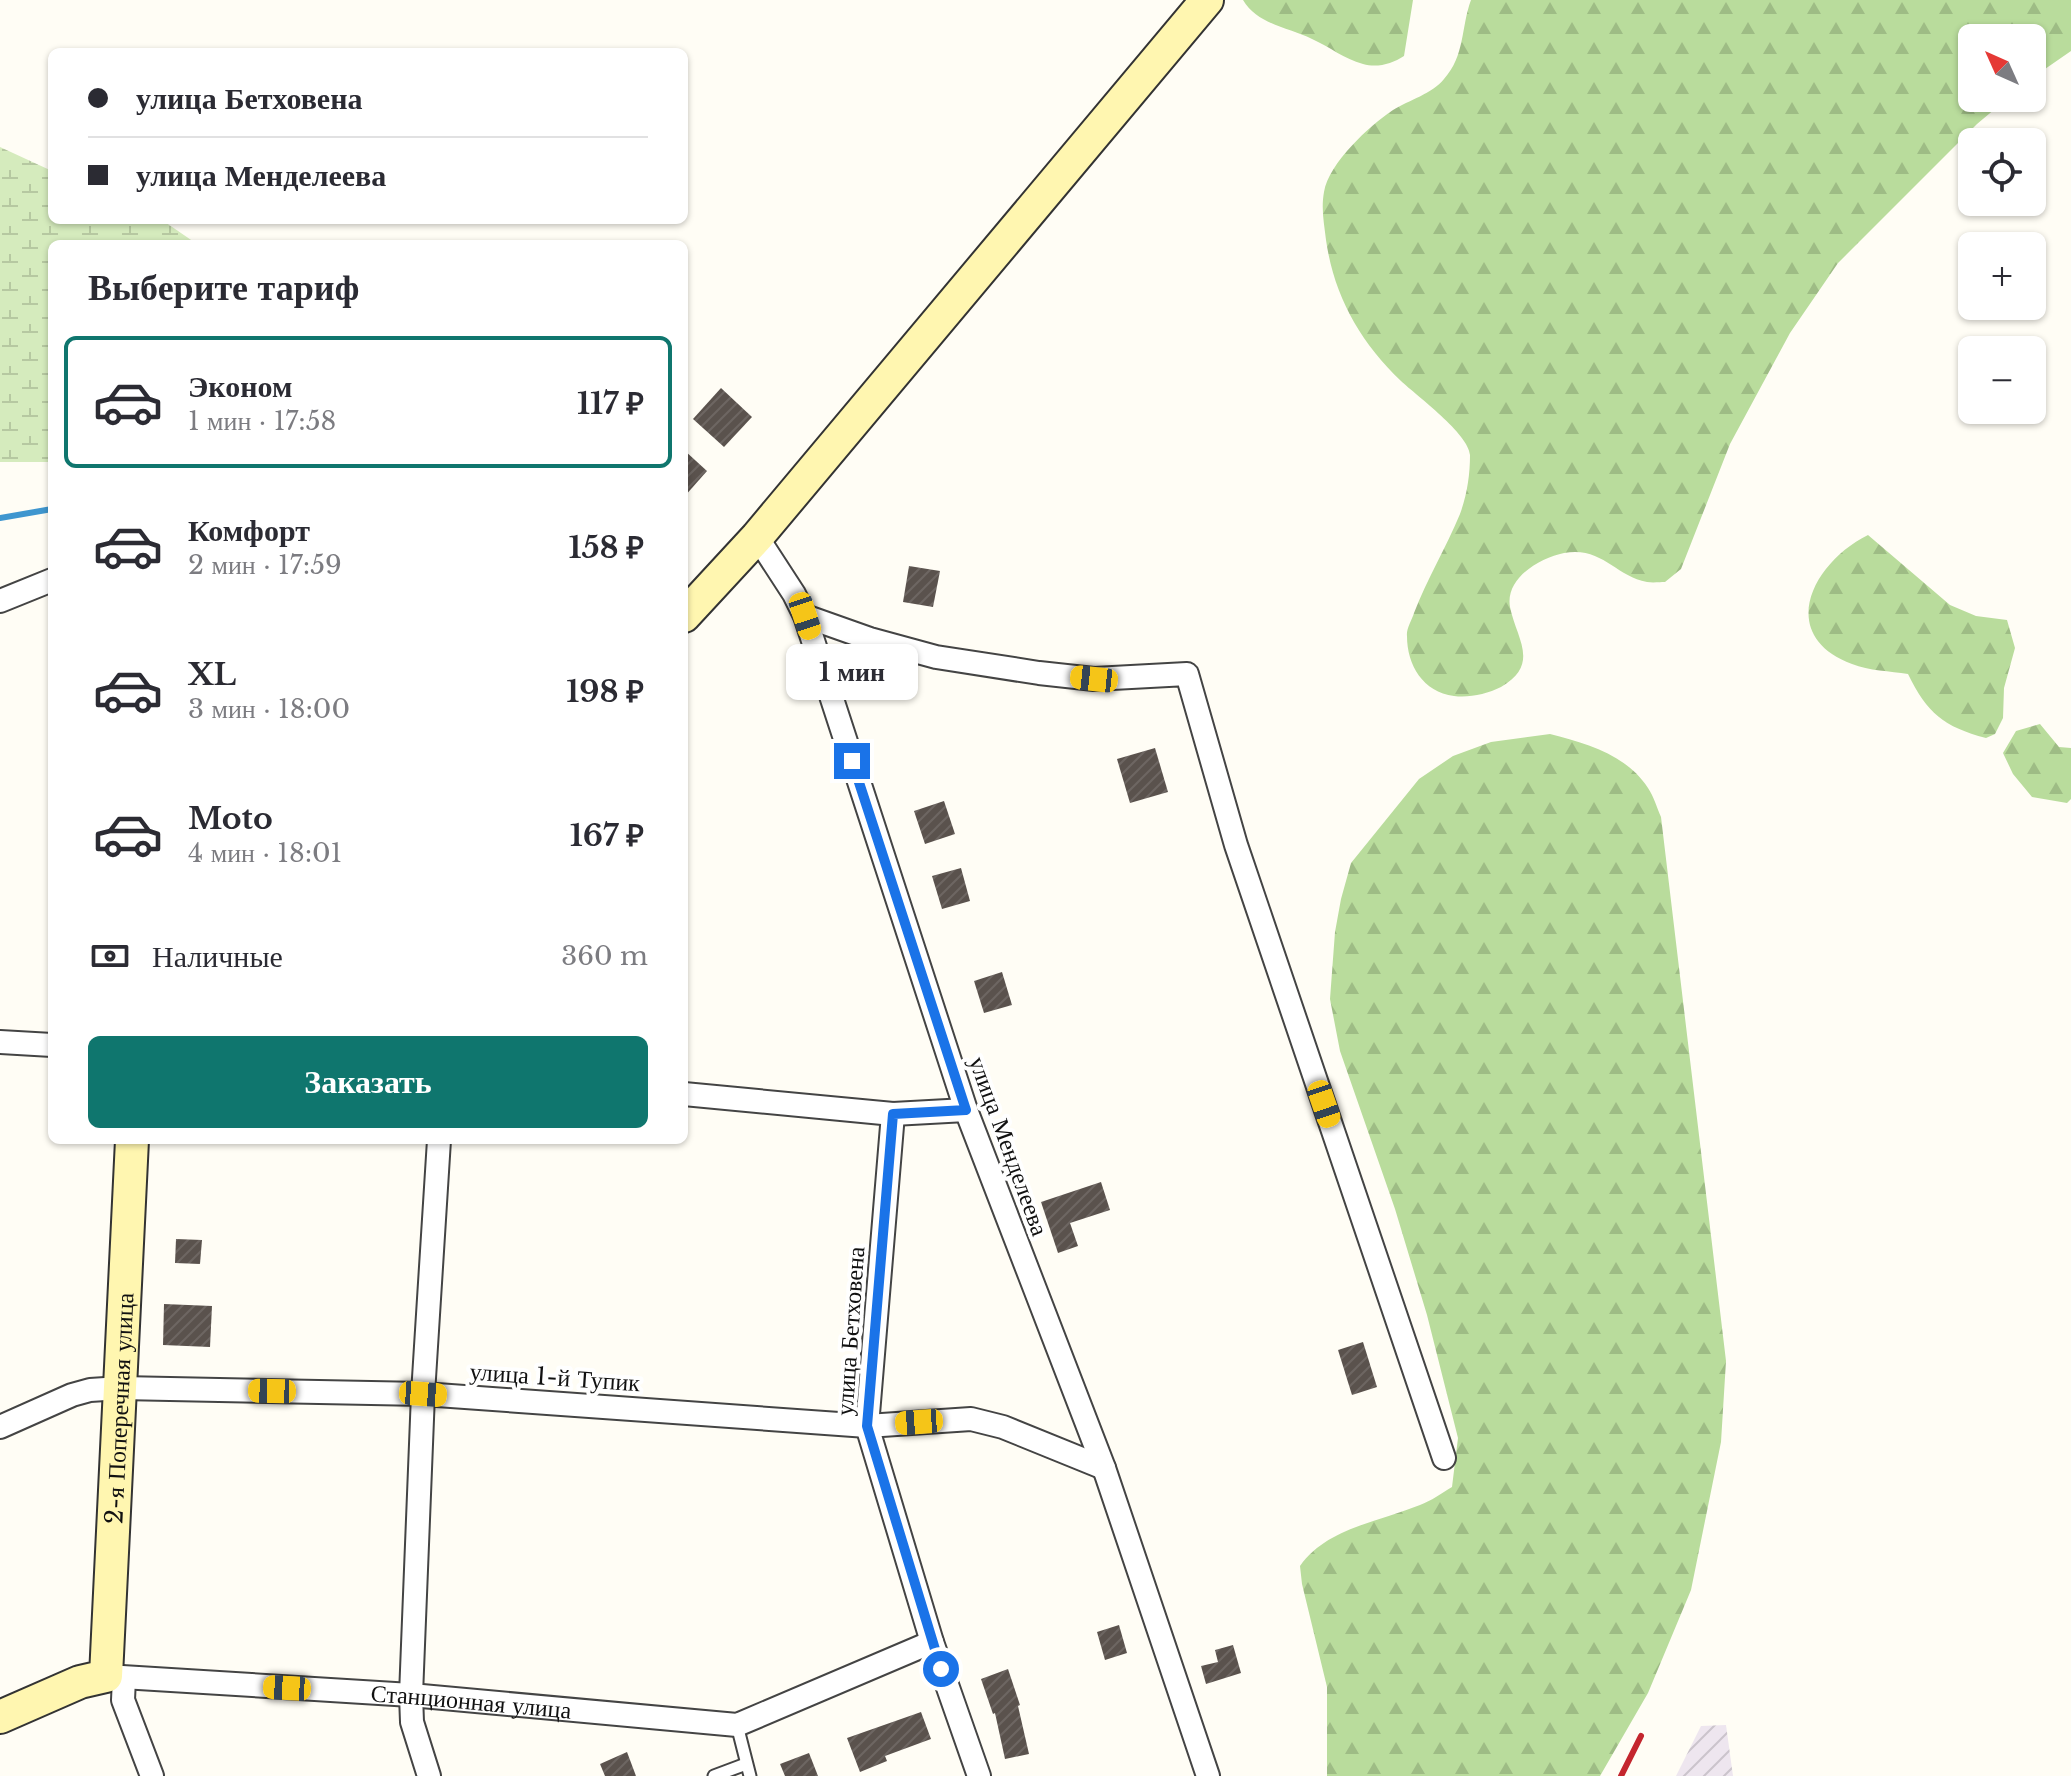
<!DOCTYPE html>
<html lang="ru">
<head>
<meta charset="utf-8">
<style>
  :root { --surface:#fff; --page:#f2f2f3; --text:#2b2b33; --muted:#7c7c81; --line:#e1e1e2; --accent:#0f766e }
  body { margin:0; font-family:"Libre Baskerville",serif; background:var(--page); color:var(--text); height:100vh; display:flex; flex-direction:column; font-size:30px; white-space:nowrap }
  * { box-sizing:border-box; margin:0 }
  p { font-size:26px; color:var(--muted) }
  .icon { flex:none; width:44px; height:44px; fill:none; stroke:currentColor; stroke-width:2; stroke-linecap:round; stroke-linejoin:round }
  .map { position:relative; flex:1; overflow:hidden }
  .panel { position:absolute; left:48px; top:240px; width:640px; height:904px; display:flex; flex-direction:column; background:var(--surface); border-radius:12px; box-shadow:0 2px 6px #0004 }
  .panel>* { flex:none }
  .banner { position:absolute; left:48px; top:48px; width:640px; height:176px; border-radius:12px; box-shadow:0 2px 6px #0004; display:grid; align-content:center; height:176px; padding:0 40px; background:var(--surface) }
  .needle { width:52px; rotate:315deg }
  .controls { position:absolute; left:1958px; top:24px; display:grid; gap:16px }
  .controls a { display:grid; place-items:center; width:88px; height:88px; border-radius:12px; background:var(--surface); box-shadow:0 2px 6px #0004; font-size:40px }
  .end { position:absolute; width:36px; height:36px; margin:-18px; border:10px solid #1a73e8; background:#fff; box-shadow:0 0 0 4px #fff }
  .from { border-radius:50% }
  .bubble { position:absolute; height:56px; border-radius:12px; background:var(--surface); box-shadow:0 2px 6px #0004; font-size:26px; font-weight:700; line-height:56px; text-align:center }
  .car { position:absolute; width:24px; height:48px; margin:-24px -12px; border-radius:10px; box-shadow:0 0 6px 2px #0007; background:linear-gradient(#f5c518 24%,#345 0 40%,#f5c518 0 76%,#345 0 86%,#f5c518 0) }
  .banner b { display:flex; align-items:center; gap:28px; height:76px; font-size:30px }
  .banner b+b { border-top:2px solid var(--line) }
  .banner i { width:20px; height:20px; background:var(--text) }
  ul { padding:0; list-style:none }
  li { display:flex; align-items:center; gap:24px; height:132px; margin:0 16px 12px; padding:0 24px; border:4px solid transparent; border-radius:12px }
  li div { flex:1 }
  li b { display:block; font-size:30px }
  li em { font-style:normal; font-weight:700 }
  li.active { border-color:var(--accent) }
  li>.icon { width:72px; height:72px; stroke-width:1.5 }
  h2 { padding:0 40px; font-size:36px; line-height:96px }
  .pay { display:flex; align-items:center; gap:20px; height:88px; padding:0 40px; font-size:30px }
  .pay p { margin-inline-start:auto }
  .cta { display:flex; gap:16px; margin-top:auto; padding:16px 40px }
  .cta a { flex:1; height:92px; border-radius:12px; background:var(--accent); color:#fff; font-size:32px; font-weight:700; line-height:92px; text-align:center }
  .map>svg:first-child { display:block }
</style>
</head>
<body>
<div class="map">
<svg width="2071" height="1776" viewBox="0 0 2071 1776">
  <defs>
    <pattern id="industrial-furrows" width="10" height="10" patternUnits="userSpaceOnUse" patternTransform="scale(2)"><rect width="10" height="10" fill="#eee6ef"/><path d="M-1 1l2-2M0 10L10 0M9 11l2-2" fill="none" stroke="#cbc4cc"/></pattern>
    <pattern id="forest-firs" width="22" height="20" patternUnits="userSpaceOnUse" patternTransform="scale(2)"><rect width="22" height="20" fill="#b9dc9c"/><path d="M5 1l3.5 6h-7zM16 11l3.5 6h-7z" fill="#9ebc85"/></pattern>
    <pattern id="wetland-marsh" width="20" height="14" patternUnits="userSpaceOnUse" patternTransform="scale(2)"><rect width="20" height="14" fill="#d5ebbd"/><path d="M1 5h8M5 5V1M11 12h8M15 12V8" fill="none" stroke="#b6c8a1"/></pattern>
    <pattern id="building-hatch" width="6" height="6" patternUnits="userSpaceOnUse" patternTransform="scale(2)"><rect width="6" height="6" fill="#5a524d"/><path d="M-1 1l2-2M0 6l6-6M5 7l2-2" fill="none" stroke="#6d6662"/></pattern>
  </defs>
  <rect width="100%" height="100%" fill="#fffdf5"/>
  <!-- industrial -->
  <path fill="url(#industrial-furrows)" d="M1726,1725L1733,1776H1676L1701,1726Z"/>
  <!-- forest -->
  <g fill="url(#forest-firs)">
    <path d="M1243,0H1413L1404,56C1392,64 1377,68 1363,64C1344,59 1330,47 1312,39C1288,27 1258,25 1243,0Z"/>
    <path d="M1471,0H2071V51L2032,78V38H1972V98H2008L1977,124L1838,263L1790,333L1730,444L1681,569L1665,582C1660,582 1653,583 1647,582C1615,576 1602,546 1564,553C1540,558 1505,578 1510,607C1516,638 1541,664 1501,687C1487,694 1469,698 1454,696C1423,692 1407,665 1407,636C1406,629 1412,620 1414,613C1427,579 1446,548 1460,514C1467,495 1470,475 1470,455C1469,434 1417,396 1401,381C1360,342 1334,296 1326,240C1324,223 1321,209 1324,192C1329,163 1369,126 1393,110C1409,100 1432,94 1444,79C1465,56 1461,27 1471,0Z"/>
    <path d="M1868,535L1950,605L1976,616L2007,620L2015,648L2004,688L2003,718L1995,734L1986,738C1944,727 1927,713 1908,674C1890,671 1869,671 1852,664C1775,635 1813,562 1868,535Z"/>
    <path d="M2040,724L2059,747L2071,748V799L2067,803L2032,797L2013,774L2003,753L2016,731Z"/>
    <path d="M1550,734C1586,743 1627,755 1648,788C1654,797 1657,808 1661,817L1726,1361L1721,1442L1691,1590L1648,1693L1600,1776H1327V1687L1302,1584L1300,1566C1327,1528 1378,1522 1420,1505C1431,1501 1442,1493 1452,1487L1458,1438L1427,1315L1395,1209L1340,1051L1330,999L1335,932L1341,899L1351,863L1419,779L1453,756L1491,742Z"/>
  </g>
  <!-- wetland -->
  <path fill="url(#wetland-marsh)" d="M0,147L52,171V220H162L197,244H52V462H0Z"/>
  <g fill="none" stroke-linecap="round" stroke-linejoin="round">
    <!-- stream -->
    <path stroke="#3f96cf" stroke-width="6" d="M0,518L52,509"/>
  </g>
  <!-- building -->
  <g fill="url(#building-hatch)">
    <path d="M721,388L752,417L724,447L693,419Z"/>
    <path d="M684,450L707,471L684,497Z"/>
    <path d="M909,566L940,571L933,607L903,602Z"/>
    <path d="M1155,748L1168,792L1130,803L1117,759Z"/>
    <path d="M944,801L955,834L925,844L914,811Z"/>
    <path d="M961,868L970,901L942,909L932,876Z"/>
    <path d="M1002,972L1012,1005L984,1013L974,981Z"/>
    <path d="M1101,1182L1110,1210L1070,1223L1078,1246L1058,1253L1041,1202Z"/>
    <path d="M176,1239L202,1240L200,1264L175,1263Z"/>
    <path d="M164,1304L212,1306L210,1347L163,1345Z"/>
    <path d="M1363,1342L1377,1387L1352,1395L1338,1350Z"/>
    <path d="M1119,1625L1127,1653L1105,1660L1097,1632Z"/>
    <path d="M1233,1645L1241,1673L1206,1684L1201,1666L1218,1662L1215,1650Z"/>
    <path d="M1008,1669L1020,1705L1018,1706L1029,1754L1005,1759L995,1713L993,1714L981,1679Z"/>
    <path d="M921,1712L931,1739L885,1756L887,1761L860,1772L847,1738Z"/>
    <path d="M627,1752L636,1776H605L600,1764Z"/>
    <path d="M809,1753L818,1776H785L780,1764Z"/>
  </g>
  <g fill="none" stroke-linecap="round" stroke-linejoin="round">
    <defs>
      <g id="lane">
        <path d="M737,1725L750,1776"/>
        <path d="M714,1776L746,1764"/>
      </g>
      <g id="street">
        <path d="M757,537L794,594L805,616L966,1110L1104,1468L1208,1776"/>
        <path d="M0,601L52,580"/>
        <path d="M805,616L870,639L936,657L1039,673L1094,679L1187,674L1236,845L1444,1458"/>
        <path d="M0,1042L52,1045"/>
        <path d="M684,1094L893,1114L966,1110"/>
        <path d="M893,1114L867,1426L932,1642L979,1776"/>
        <path d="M0,1427L72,1395L90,1390L121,1388L423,1394L867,1426L971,1419L1003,1427L1104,1468"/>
        <path id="s1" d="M106,1676L411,1695L737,1725L932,1642"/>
        <path d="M124,1678L123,1700L152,1776"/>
        <path d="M429,1776L412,1722L411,1695L423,1394L439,1140"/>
      </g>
      <g id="secondary">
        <path d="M684,616L757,537L1207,0"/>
        <path id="s2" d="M0,1717L80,1682L106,1676L132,1140"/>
      </g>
    </defs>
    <!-- lane casing -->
    <use href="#lane" stroke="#444" stroke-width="15"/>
    <!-- street casing -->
    <use href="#street" stroke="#444" stroke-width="26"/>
    <!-- secondary casing -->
    <use href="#secondary" stroke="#333" stroke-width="36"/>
    <!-- lane -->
    <use href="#lane" stroke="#fff" stroke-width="11"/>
    <!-- street -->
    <use href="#street" stroke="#fff" stroke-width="22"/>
    <!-- secondary -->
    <use href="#secondary" stroke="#fff6b0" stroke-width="32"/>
    <!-- rail -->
    <path stroke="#c4262e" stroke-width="6" d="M1621,1776L1641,1736"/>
  </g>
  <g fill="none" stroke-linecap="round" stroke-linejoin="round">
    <!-- route -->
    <path stroke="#1a73e8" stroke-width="10" d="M852,761L966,1110L893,1114L867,1426L941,1669"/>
  </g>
  <g text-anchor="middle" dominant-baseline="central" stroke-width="8" stroke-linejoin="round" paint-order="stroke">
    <!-- street labels -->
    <g font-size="24" fill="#111" stroke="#fff">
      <text transform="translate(1009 1146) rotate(70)">улица Менделеева</text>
      <text transform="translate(850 1331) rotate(-86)">улица Бетховена</text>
      <text transform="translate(555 1377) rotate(4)">улица 1-й Тупик</text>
      <text stroke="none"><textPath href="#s2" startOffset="382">2-я Поперечная улица</textPath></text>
      <text stroke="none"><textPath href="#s1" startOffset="366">Станционная улица</textPath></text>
    </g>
  </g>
</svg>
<div class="controls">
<a><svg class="needle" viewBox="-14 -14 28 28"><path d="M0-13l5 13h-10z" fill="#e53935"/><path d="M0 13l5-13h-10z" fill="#7c7c81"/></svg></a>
<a><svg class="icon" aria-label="locate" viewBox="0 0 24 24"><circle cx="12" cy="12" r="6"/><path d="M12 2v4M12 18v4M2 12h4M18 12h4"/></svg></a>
<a>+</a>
<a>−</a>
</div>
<i class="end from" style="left:941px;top:1669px"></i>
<i class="end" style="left:852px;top:761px"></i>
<div class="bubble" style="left:786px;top:644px;width:132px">1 мин</div>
<i class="car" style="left:805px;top:616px;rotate:162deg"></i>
<i class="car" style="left:1094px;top:679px;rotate:276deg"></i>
<i class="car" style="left:1324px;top:1104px;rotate:161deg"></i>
<i class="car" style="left:272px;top:1391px;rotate:271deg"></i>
<i class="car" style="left:423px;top:1394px;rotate:94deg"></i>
<i class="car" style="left:919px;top:1422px;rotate:266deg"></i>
<i class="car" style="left:287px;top:1688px;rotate:273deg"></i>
<div class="banner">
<b><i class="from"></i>улица Бетховена</b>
<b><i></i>улица Менделеева</b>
</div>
<section class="panel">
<h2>Выберите тариф</h2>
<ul>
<li class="active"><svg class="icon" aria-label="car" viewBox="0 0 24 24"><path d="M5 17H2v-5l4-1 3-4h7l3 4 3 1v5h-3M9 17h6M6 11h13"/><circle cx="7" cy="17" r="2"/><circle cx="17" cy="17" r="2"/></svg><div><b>Эконом</b><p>1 мин · 17:58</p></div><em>117 ₽</em></li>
<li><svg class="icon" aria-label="car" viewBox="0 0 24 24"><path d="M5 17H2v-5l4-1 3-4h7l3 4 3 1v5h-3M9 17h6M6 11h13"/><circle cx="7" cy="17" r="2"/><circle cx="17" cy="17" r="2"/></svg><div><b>Комфорт</b><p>2 мин · 17:59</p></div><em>158 ₽</em></li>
<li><svg class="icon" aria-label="car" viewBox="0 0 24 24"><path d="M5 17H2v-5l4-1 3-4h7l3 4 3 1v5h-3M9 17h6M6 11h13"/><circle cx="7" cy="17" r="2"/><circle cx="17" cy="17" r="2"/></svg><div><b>XL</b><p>3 мин · 18:00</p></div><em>198 ₽</em></li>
<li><svg class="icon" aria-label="car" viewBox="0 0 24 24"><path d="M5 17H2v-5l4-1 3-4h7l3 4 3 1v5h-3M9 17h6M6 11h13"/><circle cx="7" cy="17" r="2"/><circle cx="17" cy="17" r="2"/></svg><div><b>Moto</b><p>4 мин · 18:01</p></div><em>167 ₽</em></li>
</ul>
<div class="pay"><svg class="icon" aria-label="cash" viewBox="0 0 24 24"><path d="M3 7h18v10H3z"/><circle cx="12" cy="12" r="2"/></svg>Наличные<p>360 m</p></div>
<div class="cta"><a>Заказать</a></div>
</section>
</div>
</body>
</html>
